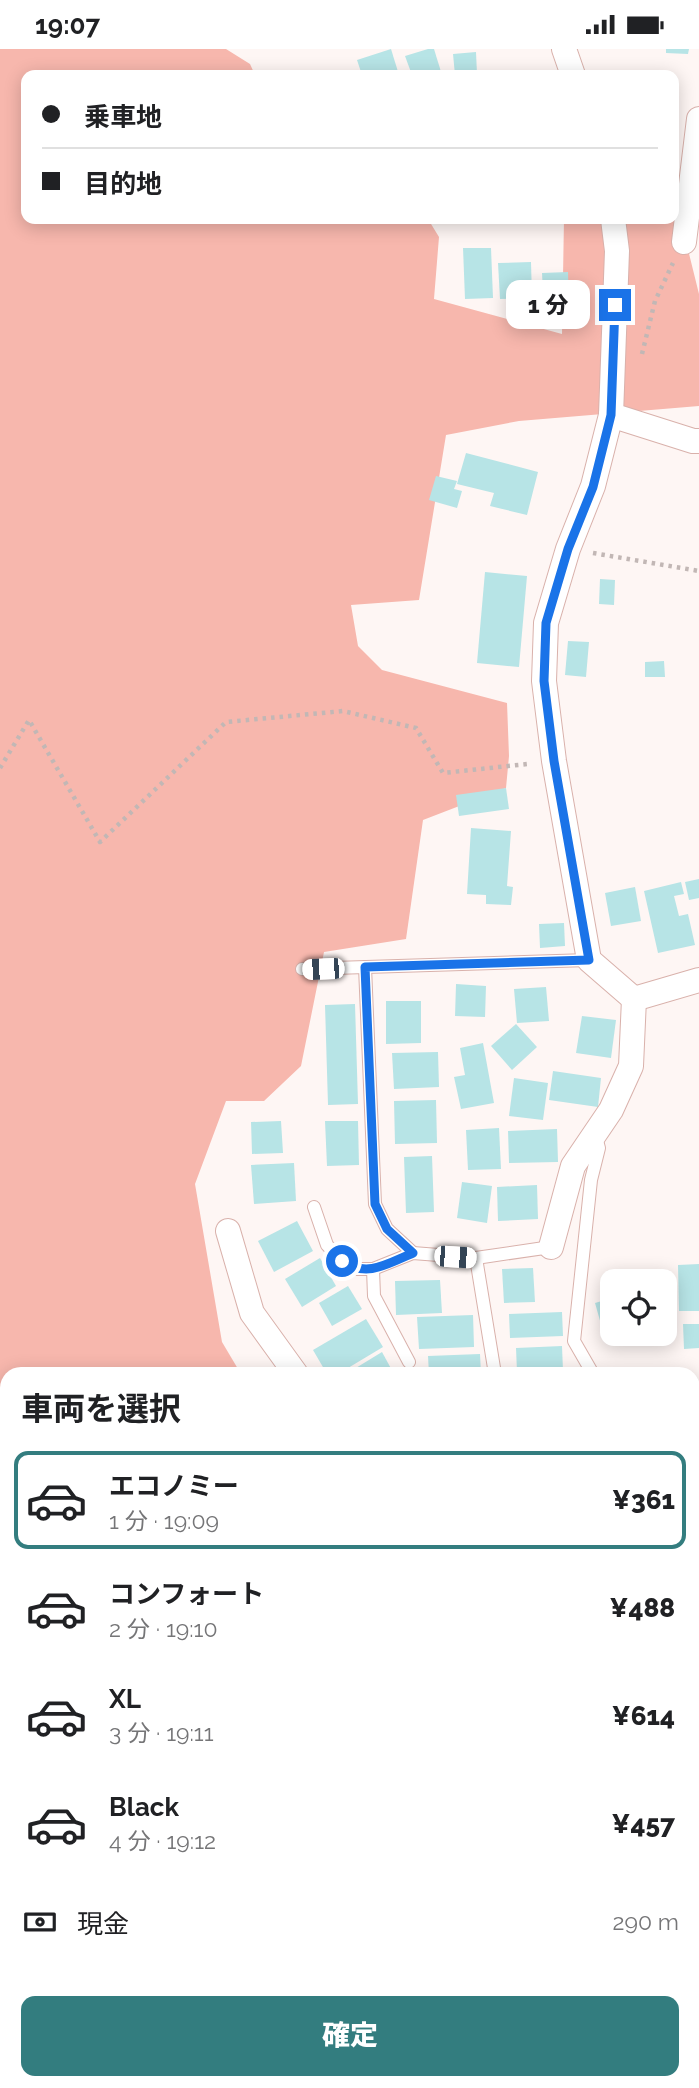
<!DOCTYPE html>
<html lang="ja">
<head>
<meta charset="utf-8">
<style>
  :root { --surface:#fff; --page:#f2f2f2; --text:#202124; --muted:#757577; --line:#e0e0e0; --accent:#337d7f }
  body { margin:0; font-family:Raleway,"Noto Sans JP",sans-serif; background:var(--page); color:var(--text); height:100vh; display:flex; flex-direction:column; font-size:26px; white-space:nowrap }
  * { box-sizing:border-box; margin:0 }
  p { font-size:23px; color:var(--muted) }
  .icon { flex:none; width:38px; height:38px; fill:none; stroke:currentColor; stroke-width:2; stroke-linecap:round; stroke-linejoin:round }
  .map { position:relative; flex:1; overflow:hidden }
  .details { position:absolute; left:0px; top:1318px; width:700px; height:723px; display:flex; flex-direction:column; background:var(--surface); border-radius:21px 21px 0 0; box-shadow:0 4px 18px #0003 }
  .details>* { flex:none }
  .banner { position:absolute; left:21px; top:21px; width:658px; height:154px; border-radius:14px; box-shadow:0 4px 18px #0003; display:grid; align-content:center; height:154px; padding:0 21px; background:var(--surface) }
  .fabs { position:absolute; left:600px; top:1220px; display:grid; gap:14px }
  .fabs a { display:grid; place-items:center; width:77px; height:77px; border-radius:14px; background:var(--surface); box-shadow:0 4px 18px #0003; font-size:35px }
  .end { position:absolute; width:32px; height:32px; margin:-16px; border:9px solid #1a73e8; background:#fff; box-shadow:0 0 0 4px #fff }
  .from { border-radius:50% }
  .bubble { position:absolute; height:49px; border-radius:14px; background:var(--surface); box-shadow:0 4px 18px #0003; font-size:23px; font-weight:800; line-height:49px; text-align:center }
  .car { position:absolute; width:21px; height:42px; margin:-21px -10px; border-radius:9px; box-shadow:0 0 5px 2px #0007; background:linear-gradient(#fff 24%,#345 0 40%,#fff 0 76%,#345 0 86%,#fff 0) }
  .banner b { display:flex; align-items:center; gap:24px; height:66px; font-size:26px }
  .banner b+b { border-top:2px solid var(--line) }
  .banner i { width:18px; height:18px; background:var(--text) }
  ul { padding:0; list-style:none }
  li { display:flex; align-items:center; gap:21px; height:98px; margin:0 14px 10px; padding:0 7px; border:4px solid transparent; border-radius:14px }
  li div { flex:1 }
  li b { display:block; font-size:26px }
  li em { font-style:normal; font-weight:800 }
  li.on { border-color:var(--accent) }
  li>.icon { width:63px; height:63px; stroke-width:1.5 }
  h2 { padding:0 21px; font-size:32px; line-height:84px }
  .pay { display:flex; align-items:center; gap:18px; height:77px; padding:0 21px; font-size:26px }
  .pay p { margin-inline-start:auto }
  .action { display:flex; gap:14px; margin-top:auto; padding:14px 21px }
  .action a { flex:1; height:80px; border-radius:14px; background:var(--accent); color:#fff; font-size:28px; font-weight:800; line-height:80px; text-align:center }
  .status { display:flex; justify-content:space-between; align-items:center; height:49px; padding:0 35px; background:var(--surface); direction:ltr }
  .status svg { height:19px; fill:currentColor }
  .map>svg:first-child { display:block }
</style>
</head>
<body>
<div class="status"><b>19:07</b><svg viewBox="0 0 49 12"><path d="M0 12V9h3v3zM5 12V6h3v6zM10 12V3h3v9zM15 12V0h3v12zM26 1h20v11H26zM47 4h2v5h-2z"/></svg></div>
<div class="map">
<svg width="699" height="2039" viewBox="0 0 699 2039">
  <rect width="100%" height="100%" fill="#fef6f4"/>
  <!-- forest -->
  <path fill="#f7b7ad" d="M0,0H226L250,15L255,26H26V170H428L439,188L434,250L562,285L564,170H674V144L699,245V357L519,372L446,386L419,551L351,556L358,597L382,621L507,654L509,707L506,739L423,771L406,890L324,903L301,1017L264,1052H226L195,1135L222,1293L241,1325H7V2034H501V2039H0Z"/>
  <!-- building -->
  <g fill="#b7e4e6">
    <path d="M391,0L399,26H362L357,11Z"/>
    <path d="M428,0H434L442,26H412L405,7Z"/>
    <path d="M666,0H689L688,5L666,4Z"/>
    <path d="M476,3L477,25L455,26L453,5Z"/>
    <path d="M463,199H491L493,249L465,250Z"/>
    <path d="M531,213L532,249L500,250L498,214Z"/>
    <path d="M568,223L569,260L544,261L542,224Z"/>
    <path d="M466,404L538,423L527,466L490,457L494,444L457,435Z"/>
    <path d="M436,427L457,432L454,440L462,442L457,459L429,451Z"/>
    <path d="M485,523L527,527L519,618L477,614Z"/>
    <path d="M600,530L615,531L614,556L599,555Z"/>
    <path d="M568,592L589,593L586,628L565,626Z"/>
    <path d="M664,612L665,628H645V613Z"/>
    <path d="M506,739L509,760L459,767L456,746Z"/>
    <path d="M471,779L511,782L507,837L513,838L511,856L486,855V846L467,845Z"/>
    <path d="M699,830V849L689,851L685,833Z"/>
    <path d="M681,833L684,845L674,847L679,867L688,865L695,896L658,904L644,842Z"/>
    <path d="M635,838L641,872L611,877L605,844Z"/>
    <path d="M564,874L565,897L540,899L539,875Z"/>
    <path d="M456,935L486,937L485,968L455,967Z"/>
    <path d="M546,938L549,972L517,974L514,940Z"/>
    <path d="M386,952H421V994L386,995Z"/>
    <path d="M355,955L358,1055L328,1056L325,956Z"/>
    <path d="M582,967L616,971L611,1009L576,1004Z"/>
    <path d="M516,975L537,998L512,1021L491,997Z"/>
    <path d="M483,994L494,1054L461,1060L454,1028L465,1026L460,999Z"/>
    <path d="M438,1003L439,1038L394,1040L392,1004Z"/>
    <path d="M553,1022L601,1029L598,1058L549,1051Z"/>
    <path d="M514,1029L548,1034L543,1071L509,1067Z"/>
    <path d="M436,1051L437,1094L395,1095L394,1052Z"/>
    <path d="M281,1072L283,1104L252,1105L251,1073Z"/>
    <path d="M325,1072H358L359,1116L327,1117Z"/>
    <path d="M499,1079L501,1120L468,1121L466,1081Z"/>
    <path d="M557,1080L558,1113L509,1114L508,1082Z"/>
    <path d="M432,1107L434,1163L406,1164L404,1108Z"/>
    <path d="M294,1114L296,1152L254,1155L251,1116Z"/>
    <path d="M462,1133L492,1137L487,1174L457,1169Z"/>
    <path d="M537,1136L538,1170L498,1172L497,1138Z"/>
    <path d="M297,1172L313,1202L274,1223L258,1192Z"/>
    <path d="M320,1209L336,1237L302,1258L285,1230Z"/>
    <path d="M699,1215V1262H679L678,1216Z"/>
    <path d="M533,1219L535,1253L504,1254L502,1220Z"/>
    <path d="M440,1231L442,1264L396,1266L395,1232Z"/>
    <path d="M348,1237L362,1260L332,1277L319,1254Z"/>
    <path d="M612,1249V1284L604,1286L595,1254Z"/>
    <path d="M562,1263L563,1287L510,1289L509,1265Z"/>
    <path d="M473,1266L474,1298L419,1300L417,1268Z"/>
    <path d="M366,1270L383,1298L338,1325H327L313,1301Z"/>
    <path d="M683,1275H699V1299L684,1300Z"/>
    <path d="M562,1297L563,1322L517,1323L516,1299Z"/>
    <path d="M382,1303L394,1325H346Z"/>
    <path d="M480,1305L481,1325H429L428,1307Z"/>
    <path d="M693,1589H699V1643L693,1644Z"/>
    <path d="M695,1689H699V1723H693Z"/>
    <path d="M693,1735L699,1736V1776L693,1775Z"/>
    <rect x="693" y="1800" width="6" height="36"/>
    <path d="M693,1954H697L698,1994L693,1995Z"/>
    <rect x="575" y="2034" width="38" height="5"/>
    <path d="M638,2034H661L660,2039H637Z"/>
  </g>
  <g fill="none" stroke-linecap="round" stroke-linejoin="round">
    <defs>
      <g id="lane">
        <path d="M365,918L375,1155L387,1180L413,1204"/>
        <path d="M302,920L589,911"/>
        <path d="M314,1158L327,1196L342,1212L354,1220H373L413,1204L476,1209L551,1198"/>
        <path d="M476,1209L495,1325"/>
        <path d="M373,1220L374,1247L409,1313"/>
        <path d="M593,1325L574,1292L591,1131L599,1099L596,1088"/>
        <path d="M693,1427L699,1432"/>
        <path d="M693,1869L699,1868"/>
        <path d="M693,2012L699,2009"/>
        <path d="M675,2039L676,2034"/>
      </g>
      <g id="street">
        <path d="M564,0L573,26"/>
        <path d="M613,170L617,202L611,366L593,437L568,500L546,574L544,632L554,712L589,911L634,950"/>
        <path d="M684,193L699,70"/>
        <path d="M611,366L693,392H699"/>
        <path d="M634,950L699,931"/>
        <path d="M228,1182L252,1264L296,1325"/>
        <path d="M551,1198L573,1117L611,1061L631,1017L634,950"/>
        <path d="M693,1680L699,1679"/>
      </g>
    </defs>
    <!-- lane casing -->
    <use href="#lane" stroke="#d9b1ab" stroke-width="14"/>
    <!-- street casing -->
    <use href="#street" stroke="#d9b1ab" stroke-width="26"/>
    <!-- path -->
    <g stroke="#c2b7b5" stroke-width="4.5" stroke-dasharray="3.5 5" stroke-linecap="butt">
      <path d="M642,305L655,252L673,214"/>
      <path d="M593,504L699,522"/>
      <path d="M0,719L29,671L100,793L226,673L343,662L416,679L443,724L527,715"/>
    </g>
    <!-- lane -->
    <use href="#lane" stroke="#fff" stroke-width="12"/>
    <!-- street -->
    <use href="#street" stroke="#fff" stroke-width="24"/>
  </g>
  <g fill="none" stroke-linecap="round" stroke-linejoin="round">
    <!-- route -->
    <path stroke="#1a73e8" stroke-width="9" d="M342,1212C367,1229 387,1215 413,1204L387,1180L375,1155L365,918L589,911L554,712L544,632L546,574L568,500L593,438L611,366L615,256"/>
  </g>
</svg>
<div class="fabs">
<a><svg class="icon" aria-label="locate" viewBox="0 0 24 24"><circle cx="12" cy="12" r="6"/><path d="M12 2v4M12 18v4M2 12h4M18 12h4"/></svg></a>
</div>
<i class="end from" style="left:342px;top:1212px"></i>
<i class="end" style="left:615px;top:256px"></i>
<div class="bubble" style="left:506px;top:231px;width:84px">1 分</div>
<i class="car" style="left:323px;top:920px;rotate:268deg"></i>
<i class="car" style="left:455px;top:1208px;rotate:94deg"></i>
<div class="banner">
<b><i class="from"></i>乗車地</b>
<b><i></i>目的地</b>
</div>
<section class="details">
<h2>車両を選択</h2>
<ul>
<li class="on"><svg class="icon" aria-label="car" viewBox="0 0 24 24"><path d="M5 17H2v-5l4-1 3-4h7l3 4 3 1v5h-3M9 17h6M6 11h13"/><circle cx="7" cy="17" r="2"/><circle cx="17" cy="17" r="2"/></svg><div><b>エコノミー</b><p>1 分 · 19:09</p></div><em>¥361</em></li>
<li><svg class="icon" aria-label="car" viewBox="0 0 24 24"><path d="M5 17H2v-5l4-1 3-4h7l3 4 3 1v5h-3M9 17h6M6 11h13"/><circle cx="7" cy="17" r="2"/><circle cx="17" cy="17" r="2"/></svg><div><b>コンフォート</b><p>2 分 · 19:10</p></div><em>¥488</em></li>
<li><svg class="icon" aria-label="car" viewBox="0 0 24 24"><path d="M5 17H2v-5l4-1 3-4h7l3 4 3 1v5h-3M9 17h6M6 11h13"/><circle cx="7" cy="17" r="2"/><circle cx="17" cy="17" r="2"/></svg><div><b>XL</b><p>3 分 · 19:11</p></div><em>¥614</em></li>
<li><svg class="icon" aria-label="car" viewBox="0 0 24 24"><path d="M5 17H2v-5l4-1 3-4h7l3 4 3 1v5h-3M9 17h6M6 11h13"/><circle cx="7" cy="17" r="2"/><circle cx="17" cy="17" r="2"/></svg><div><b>Black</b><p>4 分 · 19:12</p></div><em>¥457</em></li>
</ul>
<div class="pay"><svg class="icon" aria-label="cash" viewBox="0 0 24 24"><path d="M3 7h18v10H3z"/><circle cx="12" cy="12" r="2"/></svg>現金<p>290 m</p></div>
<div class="action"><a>確定</a></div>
</section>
</div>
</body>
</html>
